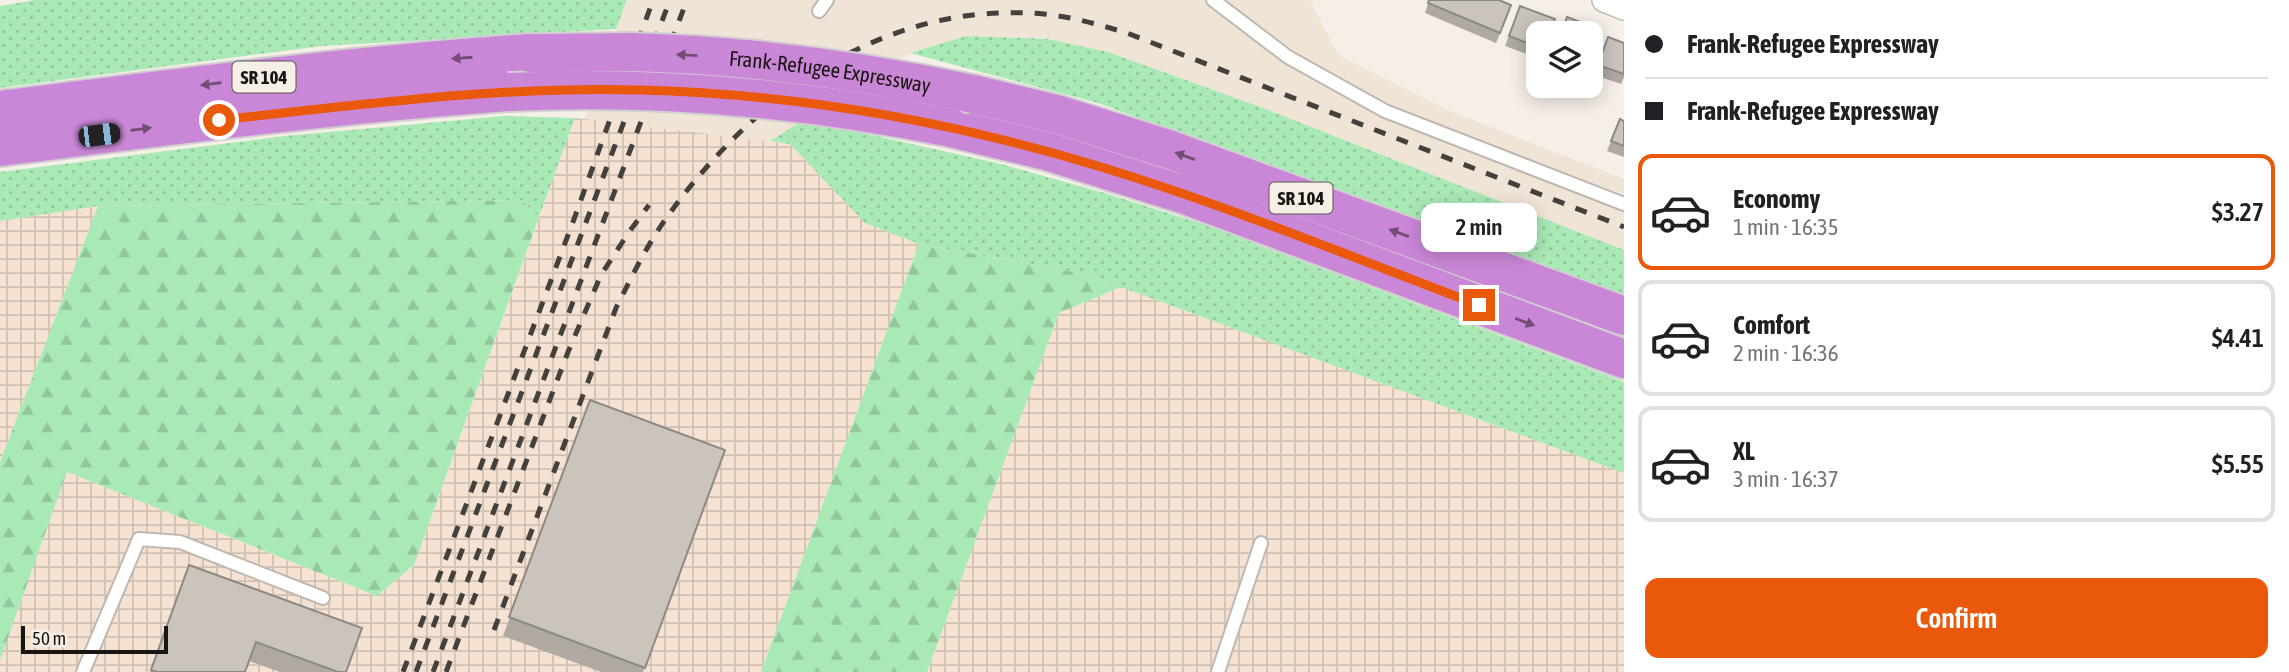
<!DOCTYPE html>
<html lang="en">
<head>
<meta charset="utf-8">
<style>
  :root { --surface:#fff; --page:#f2f2f2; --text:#202124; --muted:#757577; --line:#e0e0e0; --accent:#ea580c }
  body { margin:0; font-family:"Asap Condensed",sans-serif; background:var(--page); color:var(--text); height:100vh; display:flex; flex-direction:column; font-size:26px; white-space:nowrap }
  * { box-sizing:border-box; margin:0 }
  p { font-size:23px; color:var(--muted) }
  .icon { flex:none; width:38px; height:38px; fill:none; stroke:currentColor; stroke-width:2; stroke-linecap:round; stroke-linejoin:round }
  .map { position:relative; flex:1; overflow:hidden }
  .panel { display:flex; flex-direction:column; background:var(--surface); width:665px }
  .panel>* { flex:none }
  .banner { display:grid; align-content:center; height:154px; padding:0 21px; background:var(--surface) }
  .tools { position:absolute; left:1526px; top:21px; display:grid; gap:14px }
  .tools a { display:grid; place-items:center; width:77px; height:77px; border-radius:14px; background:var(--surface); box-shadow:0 4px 18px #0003; font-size:35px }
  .scale { position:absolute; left:21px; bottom:18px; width:147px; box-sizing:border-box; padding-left:7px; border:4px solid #181512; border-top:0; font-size:19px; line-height:24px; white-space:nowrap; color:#181512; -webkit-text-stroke:5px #f6efe7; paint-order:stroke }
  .end { position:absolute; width:32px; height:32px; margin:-16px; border:9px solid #ea580c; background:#fff; box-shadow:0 0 0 4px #fff }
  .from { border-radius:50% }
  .bubble { position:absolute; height:49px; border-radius:14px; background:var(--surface); box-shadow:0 4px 18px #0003; font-size:23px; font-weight:600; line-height:49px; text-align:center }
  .car { position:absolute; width:21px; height:42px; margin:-21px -10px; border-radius:9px; box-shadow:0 0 5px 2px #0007; background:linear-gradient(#222 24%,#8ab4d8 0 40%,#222 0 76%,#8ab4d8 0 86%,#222 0) }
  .banner b { display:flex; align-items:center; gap:24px; height:66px; font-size:26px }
  .banner b+b { border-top:2px solid var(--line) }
  .banner i { width:18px; height:18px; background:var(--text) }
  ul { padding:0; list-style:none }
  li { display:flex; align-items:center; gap:21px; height:116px; margin:0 14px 10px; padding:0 7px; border:4px solid var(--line); border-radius:14px }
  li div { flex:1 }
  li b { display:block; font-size:26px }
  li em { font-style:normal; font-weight:600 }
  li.current { border-color:var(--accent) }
  li>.icon { width:63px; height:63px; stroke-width:1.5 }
  .primary-button { display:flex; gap:14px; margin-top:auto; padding:14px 21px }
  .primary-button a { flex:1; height:80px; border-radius:14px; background:var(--accent); color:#fff; font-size:28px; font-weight:600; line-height:80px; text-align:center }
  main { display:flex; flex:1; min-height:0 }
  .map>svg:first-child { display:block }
</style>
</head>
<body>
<main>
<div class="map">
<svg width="1624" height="672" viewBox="0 0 1624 672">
  <defs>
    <pattern id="industrial-grid" width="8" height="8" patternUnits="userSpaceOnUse" patternTransform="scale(1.75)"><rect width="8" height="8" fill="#f5e2d2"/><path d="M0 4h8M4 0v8" fill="none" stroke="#d1c1b3"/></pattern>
    <pattern id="grass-dots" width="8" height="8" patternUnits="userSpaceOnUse" patternTransform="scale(1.75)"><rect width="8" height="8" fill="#a9e9b6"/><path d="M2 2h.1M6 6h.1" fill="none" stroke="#91c79b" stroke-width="1.8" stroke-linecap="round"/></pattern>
    <pattern id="forest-firs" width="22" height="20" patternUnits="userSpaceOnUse" patternTransform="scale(1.75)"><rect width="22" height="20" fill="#a9e9b6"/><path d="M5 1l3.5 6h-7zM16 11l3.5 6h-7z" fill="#91c79b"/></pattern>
  </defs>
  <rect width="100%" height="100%" fill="#f6efe7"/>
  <!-- built -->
  <path fill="#f0e4d6" d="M627,0H1310L1338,55L1450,111L1624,179V250L1263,108L1108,52L1048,39L966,36L910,53L750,154L371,672L566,168Z"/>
  <!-- industrial -->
  <g fill="url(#industrial-grid)">
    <path d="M575,118L790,144L865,223L919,244L761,672H0V660L67,472L376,596L414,566Z"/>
    <path d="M98,206L0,462V221Z"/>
    <path d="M1121,287L1624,473V672H927L1059,313Z"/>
  </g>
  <!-- grass -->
  <g fill="url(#grass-dots)">
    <path d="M34,0H627L616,29L322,46L0,88V6Z"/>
    <path d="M966,36L1048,39L1108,52L1263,108L1624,250V296L1098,103L910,53Z"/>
    <path d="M504,116L575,118L539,217L521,200L98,206L0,221V172L285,136Z"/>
    <path d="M804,120L997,163L1108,194L1203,224L1624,382V473L1086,274L919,244L865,223L790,144L770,141Z"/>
  </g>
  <!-- forest -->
  <g fill="url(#forest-firs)">
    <path d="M521,200L539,217L414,565L377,596L67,472L0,660V462L98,206Z"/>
    <path d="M919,244L1086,274L1121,287L1059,313L927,672H761Z"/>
  </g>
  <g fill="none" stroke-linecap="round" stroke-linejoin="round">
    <defs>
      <g id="service">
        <path d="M1213,0L1288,57L1385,111L1624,204"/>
        <path d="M819,11L827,0"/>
        <path d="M83,672L139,539L180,542L323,598"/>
        <path d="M1218,672L1261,543"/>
      </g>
      <path id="minor" d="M1604,0L1624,8"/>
      <g id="motorway">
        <path d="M973,94L1056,114L1171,150L1624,316"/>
        <path d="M0,110C176,88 352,65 530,53"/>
        <path d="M951,128L1046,151L1185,195L1624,359"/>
        <path d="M0,147C169,126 338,104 508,92"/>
      </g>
    </defs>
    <!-- service casing -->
    <use href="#service" stroke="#bfb8b0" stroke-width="16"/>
    <!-- minor casing -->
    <use href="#minor" stroke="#bfb8b0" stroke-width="26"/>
    <!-- motorway casing -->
    <use href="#motorway" stroke="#d1d0d0" stroke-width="42"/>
    <!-- service -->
    <use href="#service" stroke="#fff" stroke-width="12"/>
    <!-- minor -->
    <use href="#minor" stroke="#fff" stroke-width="23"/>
    <!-- motorway -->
    <use href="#motorway" stroke="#cb87d7" stroke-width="38"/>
    <!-- rail -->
    <g stroke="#44403c" stroke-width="5" stroke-dasharray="12 12" stroke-linecap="butt">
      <path d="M494,630L616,308C631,278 646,247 665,220C753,95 886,0 1044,14C1073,17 1100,25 1127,33L1624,227"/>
      <path d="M403,672L573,222L653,0"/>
      <path d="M416,672L670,0"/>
      <path d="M433,672L687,0"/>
      <path d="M446,672L568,352L601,275L629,232L649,205"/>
    </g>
    <defs>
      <g id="motorway-bridge">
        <path id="s1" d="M530,53C563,53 597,52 631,52C746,55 860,70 973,94"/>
        <path d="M508,92C657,85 804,98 951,128"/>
      </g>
    </defs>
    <!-- motorway-bridge casing -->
    <use href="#motorway-bridge" stroke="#d1d0d0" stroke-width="42" stroke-linecap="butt"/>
    <!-- motorway-bridge -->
    <use href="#motorway-bridge" stroke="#cb87d7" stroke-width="38"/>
  </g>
  <!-- wall -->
  <g fill="#afa9a2">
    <path d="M1429,0L1508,15L1496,43L1425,13Z"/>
    <path d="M1520,6L1538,33V58L1505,46Z"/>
    <path d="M1608,37L1624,43V77L1621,84L1594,75Z"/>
    <path d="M1620,119L1624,121V157L1607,151Z"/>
    <path d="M590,400L725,450L643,672H601L503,636Z"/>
    <path d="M189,565L346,672H280L249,661L245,672H150Z"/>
  </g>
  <!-- building -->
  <g fill="#cbc4bc" stroke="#8e8984" stroke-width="2">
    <path d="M1429,0H1499L1511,5L1500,33L1428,3Z"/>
    <path d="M1520,6L1555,19L1549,33H1538V47L1509,36Z"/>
    <path d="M1567,17L1596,28L1591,41V33H1561Z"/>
    <path d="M1608,37L1624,43V74L1598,65Z"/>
    <path d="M1620,119L1624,121V146L1611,141Z"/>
    <path d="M590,400L725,450L645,668L509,617Z"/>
    <path d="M189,565L362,628L346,672H338L256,642L245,672H157L151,670Z"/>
  </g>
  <!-- one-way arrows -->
  <defs><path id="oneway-solid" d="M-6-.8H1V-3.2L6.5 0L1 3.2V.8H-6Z" transform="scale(1.75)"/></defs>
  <g fill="#724e74">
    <use href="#oneway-solid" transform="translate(687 55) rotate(-177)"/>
    <use href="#oneway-solid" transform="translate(462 58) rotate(176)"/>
    <use href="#oneway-solid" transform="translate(211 84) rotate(173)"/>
    <use href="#oneway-solid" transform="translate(141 129) rotate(-7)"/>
    <use href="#oneway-solid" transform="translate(1185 156) rotate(-160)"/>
    <use href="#oneway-solid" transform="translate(1399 233) rotate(-160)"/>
    <use href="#oneway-solid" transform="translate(1525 322) rotate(21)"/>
  </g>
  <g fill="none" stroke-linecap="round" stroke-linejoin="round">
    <!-- route -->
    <path stroke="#ea580c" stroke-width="9" d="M219,120C359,105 499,86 640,90C796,94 951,121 1101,167C1229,206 1354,258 1479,305"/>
  </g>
  <g text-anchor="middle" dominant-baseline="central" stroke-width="6" stroke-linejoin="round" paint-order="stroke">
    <!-- shield labels -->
    <g fill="#f6efe7" stroke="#5b5652" stroke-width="2">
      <rect x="232.5" y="61.5" width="63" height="31" rx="5"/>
      <rect x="1269.5" y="182.5" width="63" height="31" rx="5"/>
    </g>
    <g font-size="19" font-weight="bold" fill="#181512">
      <text x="264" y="77">SR 104</text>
      <text x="1301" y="198">SR 104</text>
    </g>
    <!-- street labels -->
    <g font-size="21" fill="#181512" stroke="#f6efe7">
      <text stroke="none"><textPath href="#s1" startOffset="301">Frank-Refugee Expressway</textPath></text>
    </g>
  </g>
</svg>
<div class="tools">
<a><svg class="icon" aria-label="layers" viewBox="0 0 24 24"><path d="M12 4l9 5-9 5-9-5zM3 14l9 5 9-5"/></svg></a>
</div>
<div class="scale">50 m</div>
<i class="end from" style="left:219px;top:120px"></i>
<i class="end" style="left:1479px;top:305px"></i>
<div class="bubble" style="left:1421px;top:203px;width:116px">2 min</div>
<i class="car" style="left:99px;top:135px;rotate:83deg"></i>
</div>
<section class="panel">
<div class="banner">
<b><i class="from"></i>Frank-Refugee Expressway</b>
<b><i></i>Frank-Refugee Expressway</b>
</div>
<ul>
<li class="current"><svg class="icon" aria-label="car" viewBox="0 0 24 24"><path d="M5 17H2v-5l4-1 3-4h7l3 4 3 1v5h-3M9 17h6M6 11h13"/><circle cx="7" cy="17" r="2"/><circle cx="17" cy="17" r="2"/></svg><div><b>Economy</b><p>1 min · 16:35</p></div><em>$3.27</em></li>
<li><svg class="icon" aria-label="car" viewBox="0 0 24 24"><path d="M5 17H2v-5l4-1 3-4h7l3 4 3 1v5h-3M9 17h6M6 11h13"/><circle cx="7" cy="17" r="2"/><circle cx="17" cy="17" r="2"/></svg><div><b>Comfort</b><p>2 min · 16:36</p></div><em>$4.41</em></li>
<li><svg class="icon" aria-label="car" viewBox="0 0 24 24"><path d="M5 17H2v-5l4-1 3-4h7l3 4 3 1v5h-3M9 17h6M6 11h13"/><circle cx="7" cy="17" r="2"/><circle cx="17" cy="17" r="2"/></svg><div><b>XL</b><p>3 min · 16:37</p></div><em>$5.55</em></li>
</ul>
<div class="primary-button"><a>Confirm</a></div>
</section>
</main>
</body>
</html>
